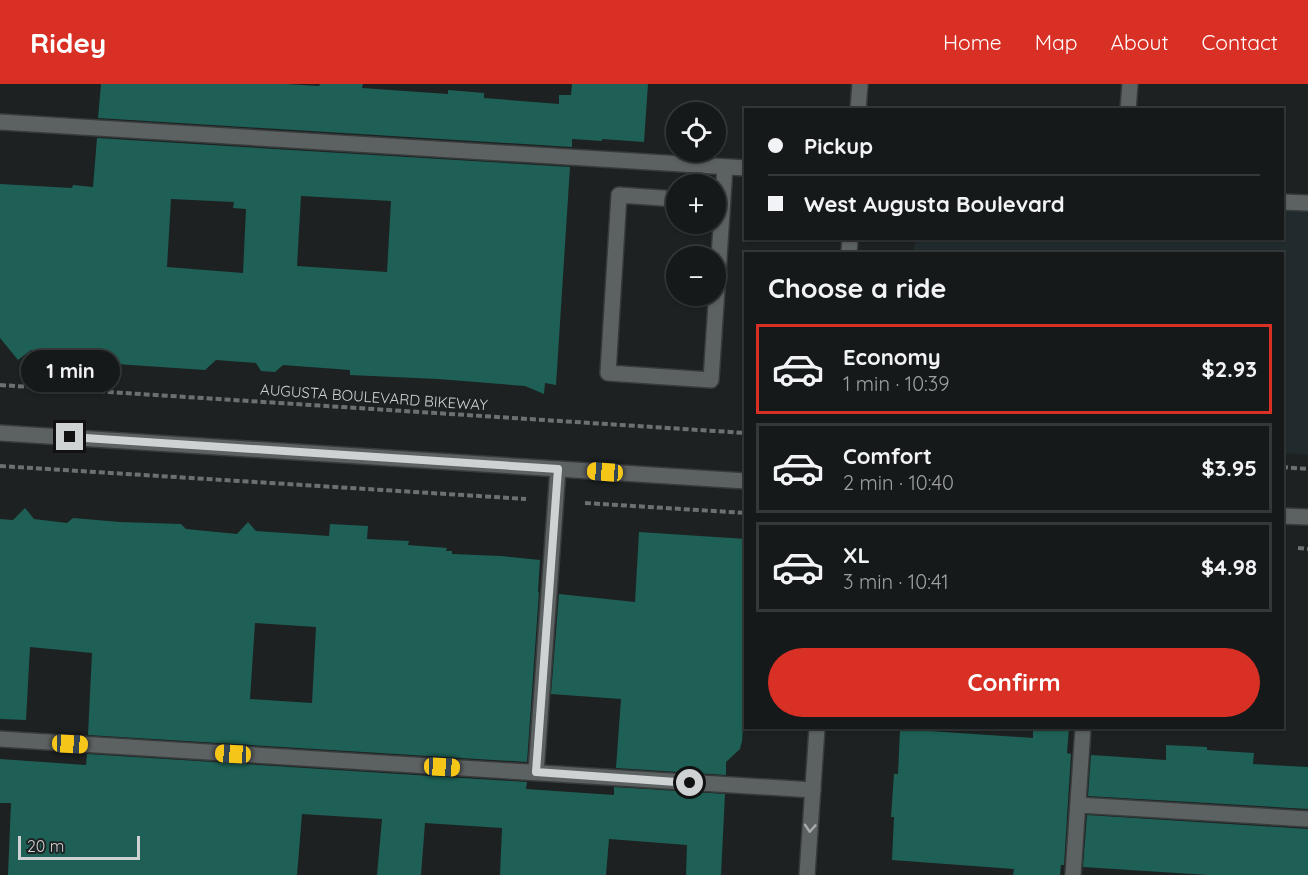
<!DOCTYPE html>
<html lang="en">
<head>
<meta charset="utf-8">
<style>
  :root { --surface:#16191a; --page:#1f2223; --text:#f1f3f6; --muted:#9ea0a2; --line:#353839; --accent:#d93025 }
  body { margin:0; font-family:Quicksand,sans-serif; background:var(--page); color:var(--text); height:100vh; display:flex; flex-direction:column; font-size:22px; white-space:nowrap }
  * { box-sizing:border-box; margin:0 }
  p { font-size:20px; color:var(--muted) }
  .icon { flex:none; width:33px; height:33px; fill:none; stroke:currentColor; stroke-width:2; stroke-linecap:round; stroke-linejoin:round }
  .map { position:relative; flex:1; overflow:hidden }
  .sheet { position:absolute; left:744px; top:168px; width:540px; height:477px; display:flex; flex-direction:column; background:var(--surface); border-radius:0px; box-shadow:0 2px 4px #0004,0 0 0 2px var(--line) }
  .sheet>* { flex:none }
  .guide { position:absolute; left:744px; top:24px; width:540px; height:132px; border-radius:0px; box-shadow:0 2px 4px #0004,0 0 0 2px var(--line); display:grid; align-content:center; height:132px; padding:0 24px; background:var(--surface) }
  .controls { position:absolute; left:666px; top:18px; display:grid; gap:12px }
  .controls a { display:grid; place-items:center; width:60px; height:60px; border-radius:50%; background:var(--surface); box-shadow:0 2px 4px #0004,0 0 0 2px var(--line); font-size:30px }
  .scale { position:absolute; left:18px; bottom:15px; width:122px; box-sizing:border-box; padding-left:6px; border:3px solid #cfd2d2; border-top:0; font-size:16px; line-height:21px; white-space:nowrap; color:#cfd2d2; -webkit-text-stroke:4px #1d2122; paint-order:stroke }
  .end { position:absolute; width:27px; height:27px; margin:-14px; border:8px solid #cfd2d2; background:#111; box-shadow:0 0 0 3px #111 }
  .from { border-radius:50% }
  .bubble { position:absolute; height:42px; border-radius:21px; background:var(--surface); box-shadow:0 2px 4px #0004,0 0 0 2px var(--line); font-size:20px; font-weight:700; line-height:42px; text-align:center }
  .car { position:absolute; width:18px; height:36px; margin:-18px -9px; border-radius:8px; box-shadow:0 0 4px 2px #0007; background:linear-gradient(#f5c518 24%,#345 0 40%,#f5c518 0 76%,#345 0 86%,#f5c518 0) }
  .guide b { display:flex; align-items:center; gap:21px; height:57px; font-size:22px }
  .guide b+b { border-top:2px solid var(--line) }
  .guide i { width:15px; height:15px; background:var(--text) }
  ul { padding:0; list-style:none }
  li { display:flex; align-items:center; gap:18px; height:90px; margin:0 12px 9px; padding:0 12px; border:3px solid var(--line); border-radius:0px }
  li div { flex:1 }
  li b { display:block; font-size:22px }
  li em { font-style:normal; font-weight:700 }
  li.active { border-color:var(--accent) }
  li>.icon { width:54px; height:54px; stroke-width:1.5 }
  h2 { padding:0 24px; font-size:27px; line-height:72px }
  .action { display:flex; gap:12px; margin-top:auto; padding:12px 24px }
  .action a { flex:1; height:69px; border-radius:36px; background:var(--accent); color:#fff; font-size:24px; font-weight:700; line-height:69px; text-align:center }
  header { display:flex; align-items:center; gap:36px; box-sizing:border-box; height:84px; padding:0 30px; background:var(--accent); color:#fff }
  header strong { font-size:28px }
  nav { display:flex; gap:33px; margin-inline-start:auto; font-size:21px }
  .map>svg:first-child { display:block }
</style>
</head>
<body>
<header>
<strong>Ridey</strong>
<nav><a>Home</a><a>Map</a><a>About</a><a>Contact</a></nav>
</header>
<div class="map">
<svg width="1308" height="791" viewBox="0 0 1308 791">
  <rect width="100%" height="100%" fill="#1d2122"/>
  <!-- built -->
  <path fill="#212b2d" d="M1283,124L1308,126V371L1283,369L1282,170H914L915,154H1282Z"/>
  <!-- building -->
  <g fill="#1e6055" fill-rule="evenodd">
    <path d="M101,0H287L319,2L320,0H363L362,4L448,10V6L484,9V14L559,20V11H571L572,0H648L644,58L602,55V57L572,55V63L98,34Z"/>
    <path d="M97,54L570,83L556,301L545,299L544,310L525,302L438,295L350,291V286L283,281L275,288L261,287L256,279L216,276L205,286L116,280L117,276L68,272L65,268L31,266L18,276L0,254V100L72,104L73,101L93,103ZM301,112L391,117L387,188L297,182ZM171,115L234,118L233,124L246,125L243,189L167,183Z"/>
    <path d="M25,424L34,435L67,439L73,434L120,438L181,440L186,445L237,450L248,438L256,447L329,452L330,440L368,442L367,455L409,457L408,461L447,464L446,467H452V470L501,472L540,476L538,508H539L527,678L88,651L92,569L30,563L26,636L0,635V435L13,436ZM255,539L316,543L312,619L250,615Z"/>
    <path d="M639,448L746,455V597L742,657L740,665L726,678V691L616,684L621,615L551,610L559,510L635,518Z"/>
    <path d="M1033,644H1069L1067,669L1071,670L1064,781H1061L1060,791H1013L1014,785L892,776L894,733H891L894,690H898L900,645L1033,654Z"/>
    <path d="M1166,661L1207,663V666L1254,669L1253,680L1308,683V725L1088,712L1091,671L1166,676Z"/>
    <path d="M87,670L527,698L526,705L614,711V703L725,710L721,791H686L687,761L609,755L606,791H500L502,744L425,739L421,791H377L382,735L302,730L297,791H8L11,719H0V675L86,681Z"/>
    <path d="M1087,731L1308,745V791H1208L1083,783Z"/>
  </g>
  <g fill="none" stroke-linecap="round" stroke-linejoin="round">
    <defs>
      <g id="service">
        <path d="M1128,26L1130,0"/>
        <path d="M0,38L746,84"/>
        <path d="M676,115L619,111L608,289L711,296L725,83"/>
        <path d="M1282,118L1308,119"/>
        <path d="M0,655L813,706"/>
        <path d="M536,688L558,385"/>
        <path d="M1078,721L1308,735"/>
        <path d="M1073,791L1083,644"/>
      </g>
      <g id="minor">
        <path d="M858,26L860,0"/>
        <path d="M849,170L850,154"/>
        <path d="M807,791L817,644"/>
      </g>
      <g id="tertiary">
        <path d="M0,349L746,397"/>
        <path d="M1282,432L1308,433"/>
      </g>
    </defs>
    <!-- service casing -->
    <use href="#service" stroke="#383b3c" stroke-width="18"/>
    <!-- minor casing -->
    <use href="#minor" stroke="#383b3c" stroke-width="18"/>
    <!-- tertiary casing -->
    <use href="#tertiary" stroke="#383b3c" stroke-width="18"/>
    <!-- path -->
    <g stroke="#6c7070" stroke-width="4" stroke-dasharray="6 3" stroke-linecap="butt">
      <path d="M0,301L746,349"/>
      <path d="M0,382L526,415"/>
      <path d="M1282,383L1308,385"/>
      <path d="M585,419L746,429"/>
      <path d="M1298,464L1308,465"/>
    </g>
    <!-- service -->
    <use href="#service" stroke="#5c6162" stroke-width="15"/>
    <!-- minor -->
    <use href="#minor" stroke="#5c6162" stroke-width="15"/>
    <!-- tertiary -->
    <use href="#tertiary" stroke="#5c6162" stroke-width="15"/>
  </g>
  <!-- one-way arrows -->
  <defs><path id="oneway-chevron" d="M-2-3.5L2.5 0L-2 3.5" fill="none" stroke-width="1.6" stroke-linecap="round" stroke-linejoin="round" transform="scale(1.5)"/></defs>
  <use stroke="#a7aaab" href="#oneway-chevron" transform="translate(810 744) rotate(94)"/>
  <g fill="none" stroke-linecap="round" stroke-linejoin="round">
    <!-- route -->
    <path stroke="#cfd2d2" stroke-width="8" d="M70,353L558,385L536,688L690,699"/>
  </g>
  <g text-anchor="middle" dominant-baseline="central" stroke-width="5" stroke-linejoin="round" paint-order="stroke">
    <!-- street labels -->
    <g font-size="15" fill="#cfd2d2" stroke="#1d2122">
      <text transform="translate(374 313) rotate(4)">AUGUSTA BOULEVARD BIKEWAY</text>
    </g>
  </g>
</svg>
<div class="controls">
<a><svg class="icon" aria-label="locate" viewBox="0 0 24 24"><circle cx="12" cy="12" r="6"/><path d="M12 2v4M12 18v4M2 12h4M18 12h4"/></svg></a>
<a>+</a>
<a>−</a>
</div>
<div class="scale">20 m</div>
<i class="end from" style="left:690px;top:699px"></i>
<i class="end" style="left:70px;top:353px"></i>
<div class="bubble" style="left:21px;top:266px;width:99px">1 min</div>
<i class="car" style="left:605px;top:388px;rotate:274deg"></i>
<i class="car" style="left:70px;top:660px;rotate:93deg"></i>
<i class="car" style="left:233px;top:670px;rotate:273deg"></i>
<i class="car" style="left:442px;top:683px;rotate:93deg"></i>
<div class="guide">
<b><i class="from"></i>Pickup</b>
<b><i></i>West Augusta Boulevard</b>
</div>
<section class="sheet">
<h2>Choose a ride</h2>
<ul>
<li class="active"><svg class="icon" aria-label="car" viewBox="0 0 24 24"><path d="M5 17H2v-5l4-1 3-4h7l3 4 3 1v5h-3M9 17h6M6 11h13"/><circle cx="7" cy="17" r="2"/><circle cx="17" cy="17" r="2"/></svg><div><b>Economy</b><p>1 min · 10:39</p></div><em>$2.93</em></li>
<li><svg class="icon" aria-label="car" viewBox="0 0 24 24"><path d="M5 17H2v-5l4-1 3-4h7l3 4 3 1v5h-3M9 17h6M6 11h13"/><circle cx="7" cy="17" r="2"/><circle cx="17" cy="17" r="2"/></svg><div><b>Comfort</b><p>2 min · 10:40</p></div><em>$3.95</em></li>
<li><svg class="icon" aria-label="car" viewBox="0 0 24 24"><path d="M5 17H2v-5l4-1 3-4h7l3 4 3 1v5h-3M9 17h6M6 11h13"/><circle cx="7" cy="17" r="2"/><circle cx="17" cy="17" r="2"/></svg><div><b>XL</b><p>3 min · 10:41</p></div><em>$4.98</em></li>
</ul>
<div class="action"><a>Confirm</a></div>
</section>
</div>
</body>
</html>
